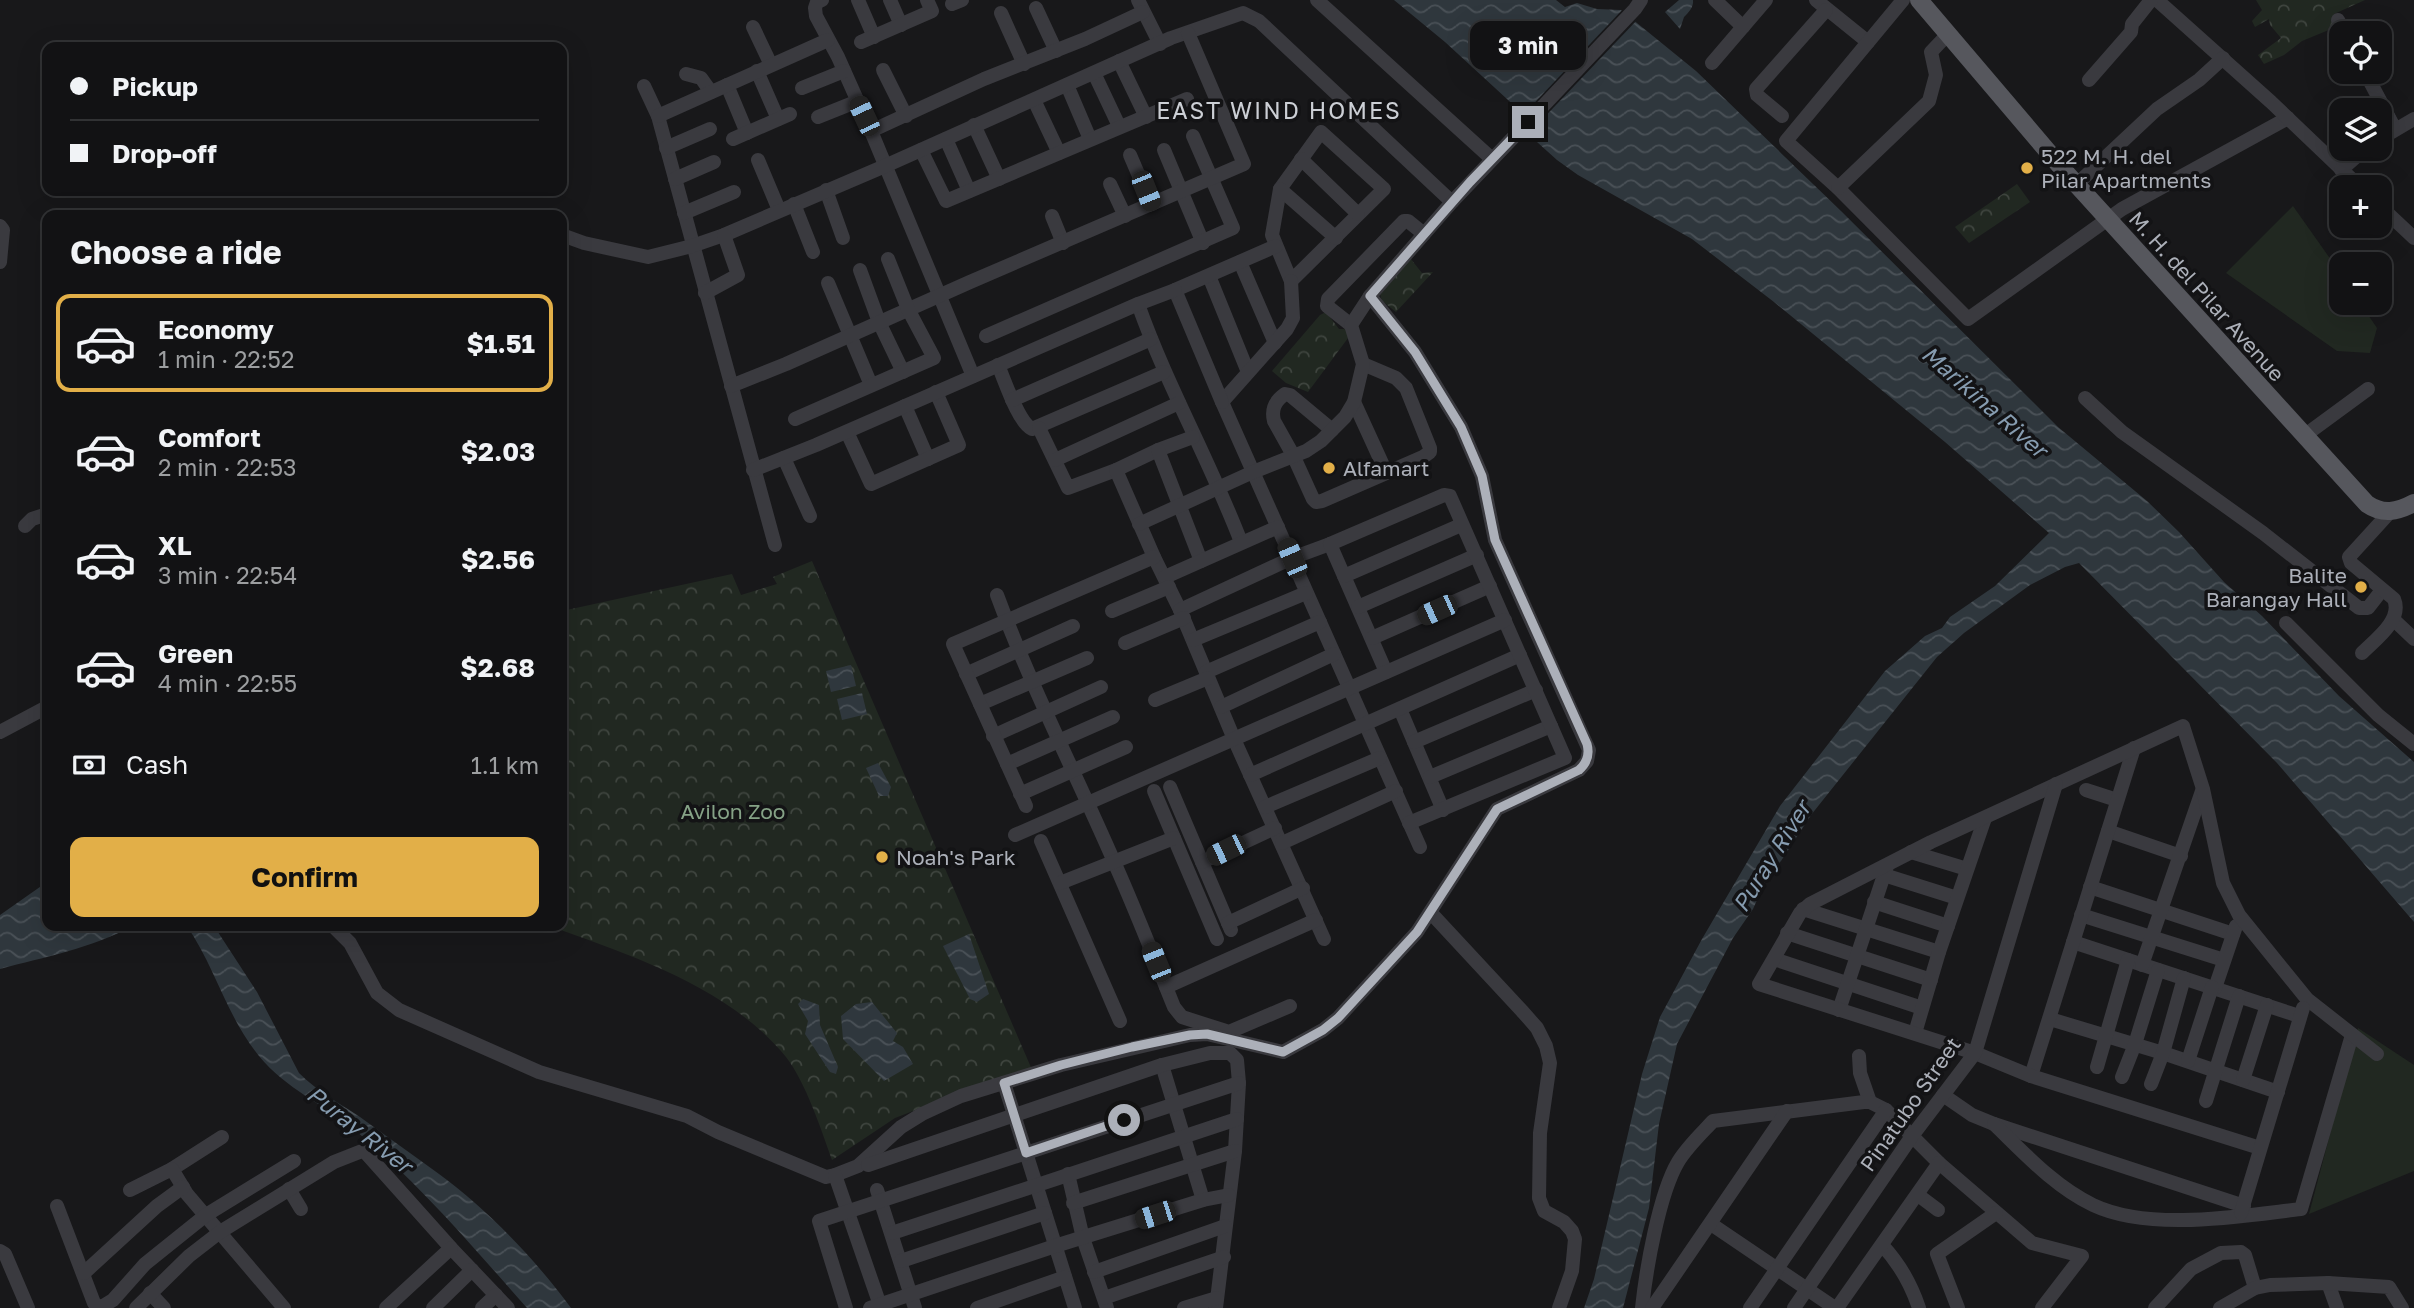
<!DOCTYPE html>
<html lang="en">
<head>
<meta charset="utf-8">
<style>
  :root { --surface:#121214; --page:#1b1b1d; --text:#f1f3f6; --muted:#9c9ea0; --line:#313234; --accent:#e2af48 }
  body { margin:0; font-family:"Golos Text",sans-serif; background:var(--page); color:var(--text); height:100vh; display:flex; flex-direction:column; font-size:26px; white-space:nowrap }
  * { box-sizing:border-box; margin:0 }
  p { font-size:23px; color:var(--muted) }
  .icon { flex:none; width:38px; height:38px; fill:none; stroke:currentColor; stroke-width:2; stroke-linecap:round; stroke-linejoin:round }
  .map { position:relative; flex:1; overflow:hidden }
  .details { position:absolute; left:42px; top:210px; width:525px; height:721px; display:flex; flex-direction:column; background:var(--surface); border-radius:14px; box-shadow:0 7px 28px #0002,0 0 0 2px var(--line) }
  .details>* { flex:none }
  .guide { position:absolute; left:42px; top:42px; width:525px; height:154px; border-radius:14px; box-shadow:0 7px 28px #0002,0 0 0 2px var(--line); display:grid; align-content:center; height:154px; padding:0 28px; background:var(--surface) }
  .fabs { position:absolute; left:2329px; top:21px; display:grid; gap:14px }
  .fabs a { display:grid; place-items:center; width:63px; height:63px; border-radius:14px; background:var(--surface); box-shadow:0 7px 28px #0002,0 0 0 2px var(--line); font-size:35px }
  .end { position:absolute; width:32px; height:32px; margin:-16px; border:9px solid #acb0b9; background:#111; box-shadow:0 0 0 4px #111 }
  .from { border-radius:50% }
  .bubble { position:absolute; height:49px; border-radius:14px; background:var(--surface); box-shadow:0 7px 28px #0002,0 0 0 2px var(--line); font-size:23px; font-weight:700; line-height:49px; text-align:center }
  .car { position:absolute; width:21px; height:42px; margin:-21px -10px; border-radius:9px; box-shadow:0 0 5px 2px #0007; background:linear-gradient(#222 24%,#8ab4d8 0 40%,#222 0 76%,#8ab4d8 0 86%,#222 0) }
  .guide b { display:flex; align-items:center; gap:24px; height:66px; font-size:26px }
  .guide b+b { border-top:2px solid var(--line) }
  .guide i { width:18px; height:18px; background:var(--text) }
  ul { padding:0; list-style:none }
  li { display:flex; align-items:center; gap:21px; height:98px; margin:0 14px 10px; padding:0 14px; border:4px solid transparent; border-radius:14px }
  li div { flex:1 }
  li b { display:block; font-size:26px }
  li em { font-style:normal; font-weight:700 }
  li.selected { border-color:var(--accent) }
  li>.icon { width:63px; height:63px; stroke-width:1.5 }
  h2 { padding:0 28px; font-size:32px; line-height:84px }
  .pay { display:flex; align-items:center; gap:18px; height:77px; padding:0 28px; font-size:26px }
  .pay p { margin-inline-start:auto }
  .action { display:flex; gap:14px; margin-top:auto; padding:14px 28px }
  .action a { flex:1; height:80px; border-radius:14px; background:var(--accent); color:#111; font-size:28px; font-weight:700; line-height:80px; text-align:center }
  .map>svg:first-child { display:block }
</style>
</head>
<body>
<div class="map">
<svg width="2414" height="1308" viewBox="0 0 2414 1308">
  <defs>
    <pattern id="forest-crowns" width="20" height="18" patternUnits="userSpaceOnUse" patternTransform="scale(1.75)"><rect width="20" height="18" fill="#212821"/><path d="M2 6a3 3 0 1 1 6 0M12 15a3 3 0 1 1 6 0" fill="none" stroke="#3f453f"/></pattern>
    <pattern id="water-waves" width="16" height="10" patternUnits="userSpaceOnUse" patternTransform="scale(1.75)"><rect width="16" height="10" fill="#2f373d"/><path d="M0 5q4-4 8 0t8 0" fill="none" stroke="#4a5157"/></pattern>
  </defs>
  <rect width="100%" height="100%" fill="#18181a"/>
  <!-- green -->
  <g fill="#212821">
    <path d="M2293,206L2341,274L2342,303H2360L2377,328L2370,353L2337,351L2226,273Z"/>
    <path d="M2358,1028L2414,1065V1171L2309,1214Z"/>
  </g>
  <!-- forest -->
  <g fill="url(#forest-crowns)">
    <path d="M2256,0H2365L2334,14L2336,27L2302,41L2284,55L2264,64L2258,55L2281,38L2270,25L2269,19L2255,27L2252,21L2262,10Z"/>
    <path d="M2017,184L2030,202L1969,243L1955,227Z"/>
    <path d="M1410,258L1422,273L1433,272L1396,312L1382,301L1379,291Z"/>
    <path d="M1326,312L1339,329H1347L1351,334L1308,392L1286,383L1272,371L1320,315Z"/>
    <path d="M812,561L1033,1072L962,1092L895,1118L832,1160C821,1129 806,1083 786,1057C729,987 632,956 550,926H562V611L732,574L741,595L777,584L773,577Z"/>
  </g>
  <!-- water -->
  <g fill="url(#water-waves)">
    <path d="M1394,0H1556L1565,7L1577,3L1597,9L1621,10L1696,71L1841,211L2058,427L2147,501L2179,532L2224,582L2262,616L2339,696L2414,762V922L2277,763L2079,563L2065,567L2030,585L1964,633L1937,657L1811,815L1781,861L1769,873L1753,909L1733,938L1677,1044L1659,1124L1649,1208L1623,1308H1584L1594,1279L1642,1074L1660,1017L1702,939L1780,806L1885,671L1925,636L1942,628L1950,617L1995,586L2049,533L1945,442L1774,302L1692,239L1578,175L1557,160L1537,142L1544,133L1445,42Z"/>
    <path d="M1679,0H1693C1694,7 1688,13 1684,17L1680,29L1665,12Z"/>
    <path d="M851,665L856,686L831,692L826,671Z"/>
    <path d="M862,693L867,714L842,720L837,699Z"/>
    <path d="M878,763L891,787L888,796H879L866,768Z"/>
    <path d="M47,882V926H132C93,948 44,957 0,969V915Z"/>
    <path d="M187,926H214L257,992L299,1073C317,1091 339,1103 360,1117C386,1136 413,1155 439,1174C489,1211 534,1258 571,1308H527C472,1246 420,1184 356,1131C325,1105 286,1089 259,1056C227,1017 215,967 187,926Z"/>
    <path d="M969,934L989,994L977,1002L970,999L943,946Z"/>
    <path d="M803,999L819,1005L820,1025L838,1067L836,1074L830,1072L805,1034L808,1021L798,1004Z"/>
    <path d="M872,1002L897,1033L893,1041L903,1047L913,1064L884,1081L843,1039L841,1016L856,1004Z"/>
  </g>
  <!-- pier -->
  <path fill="#18181a" d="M1624,8L1638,19L1534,128L1522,116Z"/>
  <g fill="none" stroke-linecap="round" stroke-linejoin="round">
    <!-- minor -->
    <g stroke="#3a3a3f" stroke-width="14">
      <path d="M822,0L817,2L815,8L816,16L838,57L871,131L973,376"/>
      <path d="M858,0L874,37"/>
      <path d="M890,0L901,25"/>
      <path d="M1138,0L1160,44"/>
      <path d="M1317,0L1492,159"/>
      <path d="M1715,0L1743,27"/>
      <path d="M1816,0L1868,42"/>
      <path d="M1903,0L1786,141L1838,188L1968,319L2122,209L2288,118"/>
      <path d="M2157,0L2271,102L2360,187"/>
      <path d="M952,4L962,0"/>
      <path d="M1036,8L1056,51"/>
      <path d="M1001,13L1024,64"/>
      <path d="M2338,20L2345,33"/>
      <path d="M753,27L771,65"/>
      <path d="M861,42L932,11L927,0"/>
      <path d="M1119,61L1146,117"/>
      <path d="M1712,63L1766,0"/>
      <path d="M883,70L906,116"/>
      <path d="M757,71L778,119"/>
      <path d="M2365,72L2395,129"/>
      <path d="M1094,73L1119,126"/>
      <path d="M686,74L701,78L711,92"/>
      <path d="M2089,80L2131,32L2132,24L2151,0"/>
      <path d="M727,85L747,133"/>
      <path d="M1067,85L1090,139"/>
      <path d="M644,86L658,116L775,545"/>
      <path d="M802,88L844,71"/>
      <path d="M1034,100L1059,153"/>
      <path d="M658,116L828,40"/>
      <path d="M1782,116L1757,95L1756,89L1826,10"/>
      <path d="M818,117L858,101"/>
      <path d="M974,125L999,179"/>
      <path d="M871,131L984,79L1085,39L1143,12"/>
      <path d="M1321,132L1384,189L1291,281L1272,235L1280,189Z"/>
      <path d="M733,139L790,114"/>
      <path d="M946,139L969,191"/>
      <path d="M2380,139L2414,119"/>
      <path d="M666,148L710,129"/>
      <path d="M921,150L946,201L1187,99"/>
      <path d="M1164,150L1203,243"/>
      <path d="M1130,155L1151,204"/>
      <path d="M1301,159L1358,214"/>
      <path d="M758,160L779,210"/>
      <path d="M2341,170L2365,149"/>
      <path d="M675,179L714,162"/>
      <path d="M1110,184L1125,216"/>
      <path d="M2077,184L2157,109L2199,80L2223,58"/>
      <path d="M1838,188L1929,101L1936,75L1931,52L1949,33"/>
      <path d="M1280,189L1336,238"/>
      <path d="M826,190L843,238"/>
      <path d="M794,204L813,252"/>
      <path d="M2380,206L2414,238"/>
      <path d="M684,213L734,192"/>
      <path d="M1052,216L1063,243"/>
      <path d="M0,226L3,230L0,262"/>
      <path d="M562,235L584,243L648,257L692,246L724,235L885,166L1171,38L1243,13L1259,21L1452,202"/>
      <path d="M1240,262L1275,343"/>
      <path d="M860,270L879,322L903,372"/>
      <path d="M1209,276L1248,372"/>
      <path d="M1291,281L1293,318L1287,329L1222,402L1420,847"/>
      <path d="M828,283L871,385"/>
      <path d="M705,293L738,275L724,235"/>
      <path d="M1138,304C1167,386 1210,461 1241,542"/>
      <path d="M1351,325L1327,306L1328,299L1404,221H1408L1424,234"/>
      <path d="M986,336L1233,228L1193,136"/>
      <path d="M998,365C1005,381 1018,422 1032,429L1164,372"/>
      <path d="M731,386L786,364L970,282L1244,164L1188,33"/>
      <path d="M2085,398L2122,432L2263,533L2359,608H2368L2382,590"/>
      <path d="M1012,400L1151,339"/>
      <path d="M1222,402L1175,290L1276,246"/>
      <path d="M1354,402L1386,472"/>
      <path d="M905,406L928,459"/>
      <path d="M795,419L934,358L908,309L888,259"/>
      <path d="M1039,428L1068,488L1116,470"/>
      <path d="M1332,430L1290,395L1285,394C1275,401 1271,409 1274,421L1293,455L1313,499L1316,502L1322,501L1423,457L1430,452V448L1406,388L1396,378L1363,364"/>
      <path d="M847,432L871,484L959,445L936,392"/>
      <path d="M2304,436L2368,389"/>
      <path d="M1193,437L1158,450L1116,470L1154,557L1180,610L1234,739L1324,939"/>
      <path d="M1158,450L1201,561"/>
      <path d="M784,458L810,516"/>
      <path d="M1055,460L1179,403"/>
      <path d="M753,470L816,445L1138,304L1175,290"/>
      <path d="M1139,524L1253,472L1306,451L1321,441L1345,417L1354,402L1363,364L1351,325L1370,296L1452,202L1635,9L1641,0"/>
      <path d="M25,526L32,519L47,514"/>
      <path d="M1344,576L1386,672"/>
      <path d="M1165,577L1278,527"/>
      <path d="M997,595C1031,687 1076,774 1115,864C1136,911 1155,960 1174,1007L1182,1017L1229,1032L1290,1006"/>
      <path d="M1358,607L1477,555"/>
      <path d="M1180,610L1292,558L1330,544"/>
      <path d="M1112,611L1169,587"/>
      <path d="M2394,620L2414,639"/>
      <path d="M2286,623L2378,715L2414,744"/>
      <path d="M1372,638L1490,586"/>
      <path d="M1193,640L1306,593"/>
      <path d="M1125,643L1184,618"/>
      <path d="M2362,653C2375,640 2403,620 2394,599L2351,563L2349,557L2390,512"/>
      <path d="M1206,672L1320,622"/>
      <path d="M966,674L1073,626"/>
      <path d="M1155,700L1208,678"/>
      <path d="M980,704L1087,658"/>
      <path d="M1221,707L1334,654"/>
      <path d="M1400,709L1443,810"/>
      <path d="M0,732L47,707"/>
      <path d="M993,736L1101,687"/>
      <path d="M1414,742L1536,690"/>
      <path d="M1007,764L1113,717"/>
      <path d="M1250,775L1520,655"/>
      <path d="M1430,777L1551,726"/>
      <path d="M1170,787L1231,930"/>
      <path d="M2086,790L2117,800"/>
      <path d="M1154,791L1217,939"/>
      <path d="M1020,794L1126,747"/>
      <path d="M1026,806L953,644L1154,557"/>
      <path d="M1265,807L1380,758"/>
      <path d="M1409,823L1565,758L1450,496L1444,495L1330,544L1344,576L1461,525"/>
      <path d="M2108,831L2181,856"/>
      <path d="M1015,835L1505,620"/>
      <path d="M1041,841L1120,1021"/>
      <path d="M1282,843L1396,791"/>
      <path d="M1911,852L1967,869"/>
      <path d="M1202,862L1275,828"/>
      <path d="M1884,875L1957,898"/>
      <path d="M1060,883L1174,838"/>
      <path d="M2090,887L2233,934"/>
      <path d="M1874,902L1948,926"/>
      <path d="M1803,909L1939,952"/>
      <path d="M1431,913L1522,1011L1537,1028L1546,1046L1550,1063L1540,1133L1539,1198L1544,1211L1564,1222L1572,1231L1575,1239L1572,1271L1559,1308"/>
      <path d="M2081,915L2224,960"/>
      <path d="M1228,923L1303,888"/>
      <path d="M333,926L350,943L377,993L399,1010L539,1072L687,1116L718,1132L826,1177L835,1175L858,1166L901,1127L922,1114L961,1096L1061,1065L1190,1035L1207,1034L1283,1052L1323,1030L1338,1018L1417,932L1497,809L1579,770L1587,761L1589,750L1495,540L1482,476L1461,427L1415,352L1370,296"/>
      <path d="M1787,933L1931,980"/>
      <path d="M2073,942L2299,1016"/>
      <path d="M1774,959L1922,1008"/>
      <path d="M2142,965L2202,791"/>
      <path d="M1166,987L1316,920"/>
      <path d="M2215,988L2236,926"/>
      <path d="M1839,1010L1887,866"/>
      <path d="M2050,1019L2163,1053L2278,1092"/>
      <path d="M1915,1033L1939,952L1985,818"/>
      <path d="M1859,1056L1860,1073L1870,1102"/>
      <path d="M2188,1061L2212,987"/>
      <path d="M1162,1065L1203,1200"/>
      <path d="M2097,1067L2128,960"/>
      <path d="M2031,1076L2134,748"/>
      <path d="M2122,1077L2135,1044L2158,970"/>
      <path d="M2243,1080L2267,1005"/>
      <path d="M1004,1083L1075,1308"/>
      <path d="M2151,1084L2163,1053L2184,978"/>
      <path d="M1943,1095L1972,1115L1994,1124L2244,1206"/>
      <path d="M2206,1101L2239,996"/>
      <path d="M1994,1124C2024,1153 2055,1187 2093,1205C2150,1232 2241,1216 2301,1209L2352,1035"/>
      <path d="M2260,1148L2031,1076L1975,1053L1759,984L1800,913L1810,904L1931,842L2183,726L2203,789L2223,883L2239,915L2307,999L2377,1054"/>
      <path d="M868,1165L1162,1065L1210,1053H1230L1237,1060L1239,1083L1235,1151L1216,1308"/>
      <path d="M172,1169L222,1137"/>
      <path d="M1068,1174L1083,1238L1107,1308"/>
      <path d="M835,1175L881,1308"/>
      <path d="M289,1189L301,1209"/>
      <path d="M130,1190L172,1169L187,1194L284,1308"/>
      <path d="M877,1190L915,1308"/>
      <path d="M1918,1195L1938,1210"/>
      <path d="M1073,1203L1235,1151"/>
      <path d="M57,1206L94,1303L100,1308L113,1300L145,1264L206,1215L294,1161"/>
      <path d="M2241,1213L2303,1008"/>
      <path d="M1711,1224L1835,1308"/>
      <path d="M892,1233L1237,1119"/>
      <path d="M1882,1245C1900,1264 1911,1284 1919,1308"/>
      <path d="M0,1251L5,1254L28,1308"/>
      <path d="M901,1261L1045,1213"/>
      <path d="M1094,1272L1225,1226"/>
      <path d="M84,1273L157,1206L183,1187"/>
      <path d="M2328,1283L2337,1308"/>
      <path d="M150,1293L164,1308"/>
      <path d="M1104,1298L1224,1257"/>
      <path d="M136,1308L189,1256L220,1232L334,1162L362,1151L366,1153L451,1248L508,1308"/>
      <path d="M386,1308L451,1248"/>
      <path d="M433,1308L472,1270"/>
      <path d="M482,1308L496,1295"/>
      <path d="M846,1308L819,1221L1239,1083"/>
      <path d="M870,1308L1055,1246L1203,1200L1229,1195"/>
      <path d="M977,1308L1065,1277"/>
      <path d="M1184,1308L1217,1298"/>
      <path d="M1642,1308C1646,1270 1659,1194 1678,1162C1687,1147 1701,1134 1713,1121L1864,1102H1870L1886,1110L1939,1163L2032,1243L2082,1256L2042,1308"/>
      <path d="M1652,1308L1787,1111"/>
      <path d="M1750,1308L1886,1110"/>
      <path d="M1794,1308L1912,1136L1975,1053L2056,784"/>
      <path d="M1837,1308L1939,1163"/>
      <path d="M1958,1308L1937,1254L1996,1213"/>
      <path d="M2155,1308L2191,1269L2221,1253L2241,1252L2245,1255L2255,1288"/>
      <path d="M2220,1308L2255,1288L2270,1285L2328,1283L2389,1287L2402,1308"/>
    </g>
    <!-- major -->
    <path stroke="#56575d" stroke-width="18" d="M1919,0L2067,174L2367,504C2383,515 2397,512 2414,503"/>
  </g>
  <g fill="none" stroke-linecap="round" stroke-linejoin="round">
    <!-- route -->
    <path stroke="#acb0b9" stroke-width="9" d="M1124,1120L1026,1153L1004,1083L1061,1065L1132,1047L1190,1035L1207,1034L1283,1052L1323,1030L1338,1018L1417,932L1497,809L1579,770C1587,763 1590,755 1587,744L1495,540L1482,476L1461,427L1415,352L1370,296L1470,182L1528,122"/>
  </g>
  <!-- markers -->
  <g fill="#e2af48" stroke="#131315" stroke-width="2.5">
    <circle cx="2027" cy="168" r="7"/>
    <circle cx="1329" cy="468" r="7"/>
    <circle cx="2361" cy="587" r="7"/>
    <circle cx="882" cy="857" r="7"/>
  </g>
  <g text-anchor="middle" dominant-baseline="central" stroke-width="7" stroke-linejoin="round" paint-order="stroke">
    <!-- poi labels -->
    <g font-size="21" fill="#acb0b9" stroke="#131315" text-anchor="start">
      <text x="2041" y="156">522 M. H. del<tspan x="2041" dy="24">Pilar Apartments</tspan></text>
      <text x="1343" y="468">Alfamart</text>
      <text x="2347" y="575" text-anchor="end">Balite<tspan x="2347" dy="24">Barangay Hall</tspan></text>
      <text x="896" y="857">Noah's Park</text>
    </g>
    <!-- street labels -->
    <g font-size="21" fill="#acb0b9" stroke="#131315">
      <text transform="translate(2207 296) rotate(48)">M. H. del Pilar Avenue</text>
      <text transform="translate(1910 1104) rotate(-55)">Pinatubo Street</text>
    </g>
    <!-- park labels -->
    <g font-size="21" fill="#85a286" stroke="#131315">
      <text x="733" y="811">Avilon Zoo</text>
    </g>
    <!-- neighbourhood labels -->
    <g font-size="23" letter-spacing="2" fill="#cccfd5" stroke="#131315">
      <text x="1279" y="110">EAST WIND HOMES</text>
    </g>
    <!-- water labels -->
    <g font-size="23" font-style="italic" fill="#869cb0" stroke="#131315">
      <text transform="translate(1985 401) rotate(41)">Marikina River</text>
      <text transform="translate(1771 856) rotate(-58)">Puray River</text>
      <text transform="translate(360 1129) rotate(38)">Puray River</text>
    </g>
  </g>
</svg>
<div class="fabs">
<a><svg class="icon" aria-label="locate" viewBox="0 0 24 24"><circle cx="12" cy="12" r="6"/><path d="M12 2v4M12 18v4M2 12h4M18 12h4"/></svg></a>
<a><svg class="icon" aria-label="layers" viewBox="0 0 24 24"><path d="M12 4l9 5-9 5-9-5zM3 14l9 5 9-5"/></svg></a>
<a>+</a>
<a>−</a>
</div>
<i class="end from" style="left:1124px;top:1120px"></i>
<i class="end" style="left:1528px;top:122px"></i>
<div class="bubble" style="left:1470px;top:21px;width:116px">3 min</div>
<i class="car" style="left:864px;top:116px;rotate:335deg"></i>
<i class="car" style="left:1146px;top:191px;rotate:158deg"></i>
<i class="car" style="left:1292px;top:558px;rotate:337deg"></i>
<i class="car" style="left:1437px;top:610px;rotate:246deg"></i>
<i class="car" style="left:1226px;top:850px;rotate:244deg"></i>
<i class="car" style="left:1156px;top:962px;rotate:338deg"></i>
<i class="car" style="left:1155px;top:1215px;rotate:252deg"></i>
<div class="guide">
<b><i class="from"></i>Pickup</b>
<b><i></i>Drop-off</b>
</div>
<section class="details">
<h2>Choose a ride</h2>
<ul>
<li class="selected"><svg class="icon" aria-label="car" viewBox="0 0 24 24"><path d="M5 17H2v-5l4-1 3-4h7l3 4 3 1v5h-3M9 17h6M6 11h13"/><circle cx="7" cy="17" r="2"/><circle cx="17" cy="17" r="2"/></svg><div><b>Economy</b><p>1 min · 22:52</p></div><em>$1.51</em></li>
<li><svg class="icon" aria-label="car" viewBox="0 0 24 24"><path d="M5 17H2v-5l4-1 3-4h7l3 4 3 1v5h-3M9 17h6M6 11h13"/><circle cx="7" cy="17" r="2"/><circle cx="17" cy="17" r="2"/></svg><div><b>Comfort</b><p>2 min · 22:53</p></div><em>$2.03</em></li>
<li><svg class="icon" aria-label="car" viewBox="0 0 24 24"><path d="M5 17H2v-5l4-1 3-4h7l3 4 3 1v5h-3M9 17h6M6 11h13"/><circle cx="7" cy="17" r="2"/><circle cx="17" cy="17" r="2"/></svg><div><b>XL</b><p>3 min · 22:54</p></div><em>$2.56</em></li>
<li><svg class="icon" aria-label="car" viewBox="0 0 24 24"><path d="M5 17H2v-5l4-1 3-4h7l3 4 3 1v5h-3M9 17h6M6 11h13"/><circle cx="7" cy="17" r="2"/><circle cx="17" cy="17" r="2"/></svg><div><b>Green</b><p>4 min · 22:55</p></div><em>$2.68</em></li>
</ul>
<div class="pay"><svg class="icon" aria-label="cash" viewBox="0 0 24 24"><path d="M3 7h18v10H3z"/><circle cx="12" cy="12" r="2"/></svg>Cash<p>1.1 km</p></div>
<div class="action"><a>Confirm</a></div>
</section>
</div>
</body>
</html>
